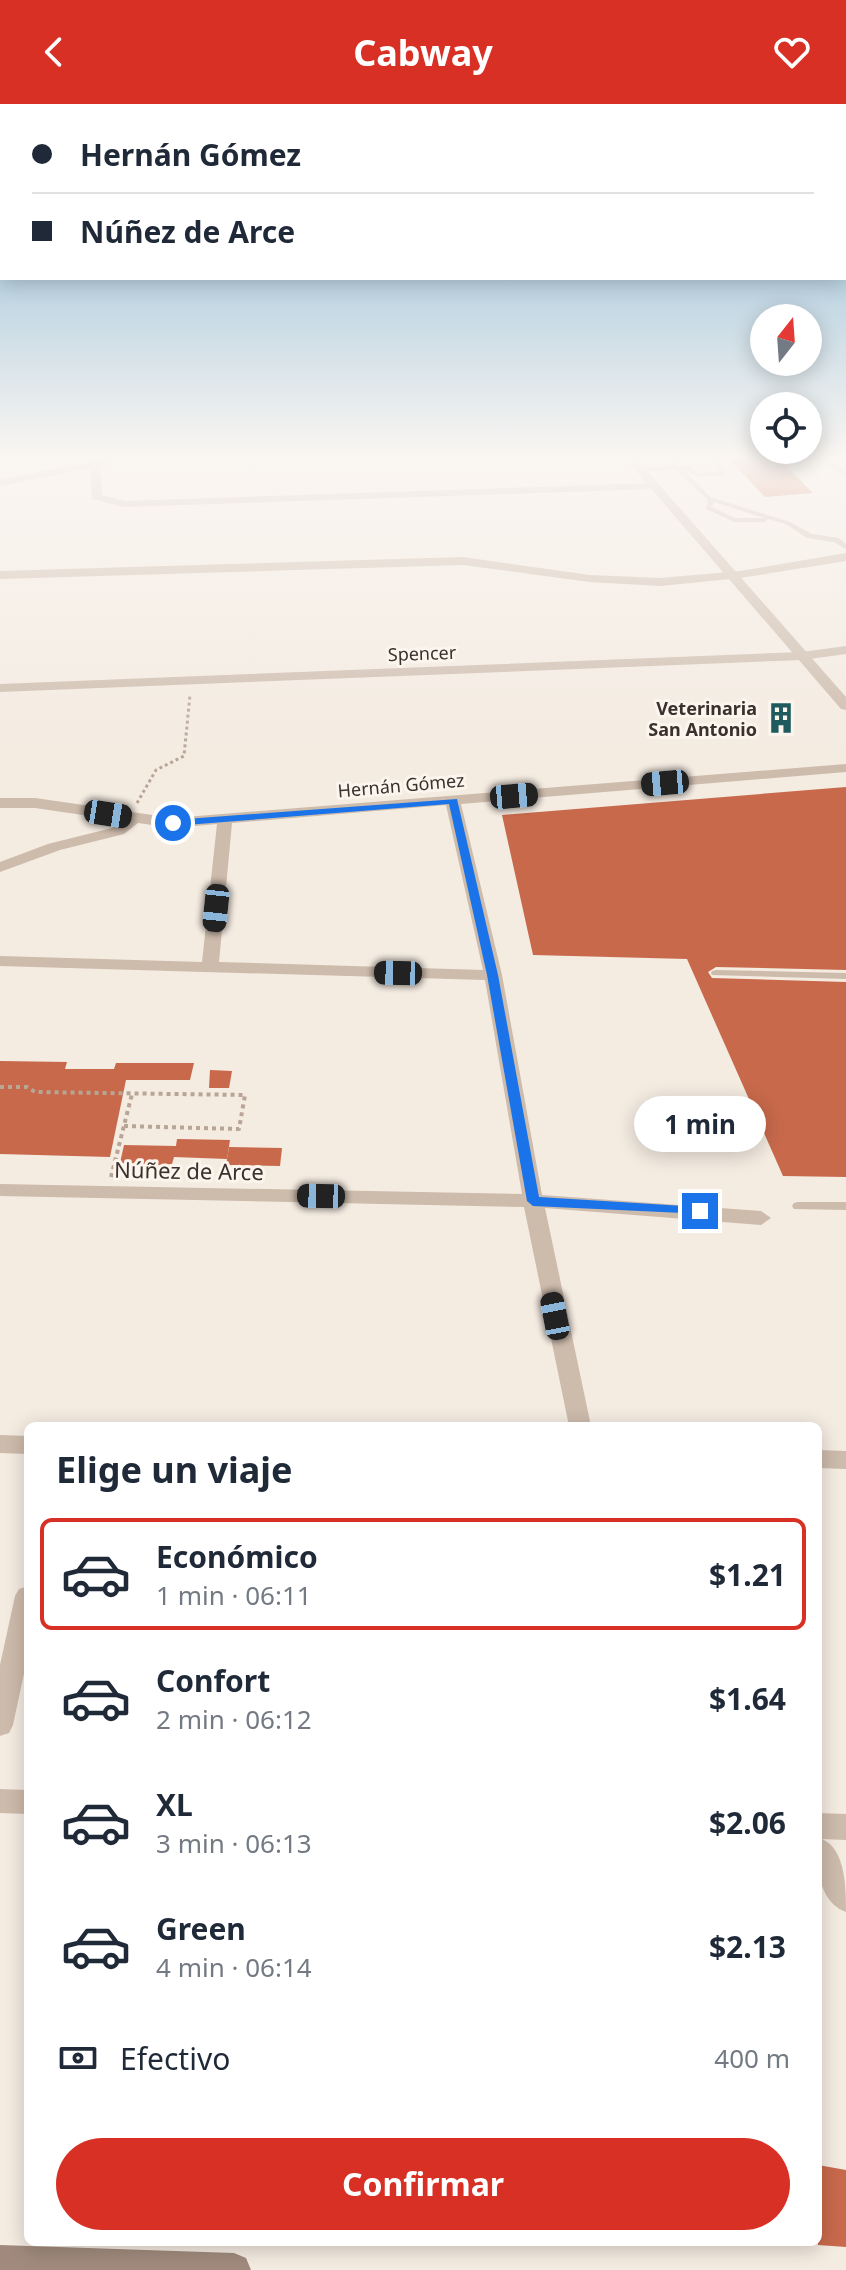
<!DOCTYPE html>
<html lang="es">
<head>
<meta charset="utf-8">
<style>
  :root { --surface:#fff; --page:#f2f2f3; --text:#1f2937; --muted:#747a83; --line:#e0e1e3; --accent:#d93025 }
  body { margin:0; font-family:"Noto Sans",sans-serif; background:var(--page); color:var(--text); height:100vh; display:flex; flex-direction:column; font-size:30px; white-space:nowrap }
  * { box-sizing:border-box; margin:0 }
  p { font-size:26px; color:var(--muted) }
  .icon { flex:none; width:44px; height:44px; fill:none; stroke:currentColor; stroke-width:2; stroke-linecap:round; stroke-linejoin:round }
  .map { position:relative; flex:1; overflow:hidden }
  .sheet { position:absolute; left:24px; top:1318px; width:798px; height:824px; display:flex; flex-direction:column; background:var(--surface); border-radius:12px; box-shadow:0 4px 20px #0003 }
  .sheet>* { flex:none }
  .hud { position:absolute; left:0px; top:0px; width:846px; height:176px; box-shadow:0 4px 20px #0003; display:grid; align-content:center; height:176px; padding:0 32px; background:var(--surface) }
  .needle { width:52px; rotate:17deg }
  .controls { position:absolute; left:750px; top:200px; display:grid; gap:16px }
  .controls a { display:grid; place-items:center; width:72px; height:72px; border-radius:50%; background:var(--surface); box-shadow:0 4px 20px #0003; font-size:40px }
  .end { position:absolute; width:36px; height:36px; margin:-18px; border:10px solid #1a73e8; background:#fff; box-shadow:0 0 0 4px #fff }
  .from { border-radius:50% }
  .bubble { position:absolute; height:56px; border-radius:28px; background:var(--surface); box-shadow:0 4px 20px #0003; font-size:26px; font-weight:700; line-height:56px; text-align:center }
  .car { position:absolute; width:24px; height:48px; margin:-24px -12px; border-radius:10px; box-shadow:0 0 6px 2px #0007; background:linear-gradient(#222 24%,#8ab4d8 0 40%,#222 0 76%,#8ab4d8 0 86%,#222 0) }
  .hud b { display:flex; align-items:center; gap:28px; height:76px; font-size:30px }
  .hud b+b { border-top:2px solid var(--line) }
  .hud i { width:20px; height:20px; background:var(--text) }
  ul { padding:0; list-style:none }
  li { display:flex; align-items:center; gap:24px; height:112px; margin:0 16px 12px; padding:0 16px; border:4px solid transparent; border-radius:12px }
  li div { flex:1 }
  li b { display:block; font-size:30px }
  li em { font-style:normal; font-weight:700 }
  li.selected { border-color:var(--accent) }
  li>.icon { width:72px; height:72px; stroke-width:1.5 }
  h2 { padding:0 32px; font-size:36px; line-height:96px }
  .pay { display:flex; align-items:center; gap:20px; height:88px; padding:0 32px; font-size:30px }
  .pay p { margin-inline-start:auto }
  .primary-button { display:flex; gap:16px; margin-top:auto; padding:16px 32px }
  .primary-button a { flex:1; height:92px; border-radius:48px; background:var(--accent); color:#fff; font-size:32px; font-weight:700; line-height:92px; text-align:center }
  header { display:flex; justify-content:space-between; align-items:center; height:104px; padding:0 32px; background:var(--accent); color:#fff; font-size:36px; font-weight:700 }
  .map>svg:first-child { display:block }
</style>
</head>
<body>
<header><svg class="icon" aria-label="back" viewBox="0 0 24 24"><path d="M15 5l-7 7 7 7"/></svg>Cabway<svg class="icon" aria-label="heart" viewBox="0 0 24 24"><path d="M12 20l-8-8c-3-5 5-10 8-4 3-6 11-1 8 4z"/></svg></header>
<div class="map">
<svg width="846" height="2166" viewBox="0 0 846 2166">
  <rect width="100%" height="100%" fill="#f4ebe1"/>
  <!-- building -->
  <g fill="#c8694b">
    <path d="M775,351L813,389L765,393L727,353Z"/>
    <path d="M846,683V866L716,863L708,868L712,874L846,878V1073L783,1072L687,855L533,851L502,711Z"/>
    <path d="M0,957L67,958L65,965H114L116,959H194L190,976H126L110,1053L0,1050Z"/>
    <path d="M210,966L232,967L229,984H209Z"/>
    <path d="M177,1035L230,1036L227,1055L174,1053L172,1060L162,1061L120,1059L124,1041L176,1042Z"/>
    <path d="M229,1043L282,1044L280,1062L226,1061Z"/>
    <path d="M818,2061L846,2066V2143L818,2141Z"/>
  </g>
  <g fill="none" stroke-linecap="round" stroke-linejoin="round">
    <!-- path-far1 -->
    <path stroke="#b9a596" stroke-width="3" stroke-dasharray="3 3" stroke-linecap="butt" d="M137,699L156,666L184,652L190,591"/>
    <!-- path -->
    <g stroke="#b9a596" stroke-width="4" stroke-dasharray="4 4" stroke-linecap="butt">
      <path d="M0,983H27L35,988L245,991L239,1025L124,1022"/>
      <path d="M111,1073L132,990"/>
    </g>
    <!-- service -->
    <g fill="#cdbbac" fill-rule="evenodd">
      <path d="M682,351L714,353L727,369L724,371L698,373L683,365L710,393L790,418L812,430L839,434L846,440V445L834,438L807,434L786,420L768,415L765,418H734L706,405L708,396L676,366L641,368L638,366L641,364L672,362L667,356L668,355L681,353ZM687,353L710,356L719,367L699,369L689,362H679L675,358L685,356ZM714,398L764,414H735L712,403Z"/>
      <path d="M816,351H823L846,368V373Z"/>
      <path d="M716,866L846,869V875L712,871L711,869L712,867Z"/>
      <path d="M798,1098H846V1106L794,1105L792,1102L794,1099Z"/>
    </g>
    <!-- minor -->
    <g fill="#cdbbac" fill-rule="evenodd">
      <path d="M121,351H142L101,362L102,391L125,397L654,379L660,382L654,385L125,403L92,395L90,364L0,382V376Z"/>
      <path d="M846,449V457L740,474L660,482L590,478L463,461L0,475V467L463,453L590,471L660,474L740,467Z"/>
      <path d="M846,542V550L802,556L0,588V580L802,548Z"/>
      <path d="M846,660V668L461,700L502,871L542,1091L761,1107L771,1114L761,1121L545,1104L591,1322H569L524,1103L0,1092V1080L522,1090L485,876L0,862V852L202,858L217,720L173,724L138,719L124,730L60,746L0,768V758L48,740L112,724L124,717L35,704H0V694H35L173,714ZM446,701L483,866L219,858L232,719Z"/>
      <path d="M0,1331L28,1332V1350L0,1349Z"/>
      <path d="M818,1346L846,1347V1365L818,1364Z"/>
      <path d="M28,1482V1551L13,1621L9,1629L0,1632V1561L15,1492L19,1485Z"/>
      <path d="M0,1685L28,1686V1710L0,1709Z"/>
      <path d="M818,1709L846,1710V1736L822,1735C846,1745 846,1785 846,1808C810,1794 818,1741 818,1709Z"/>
    </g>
    <!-- tertiary -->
    <path fill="#cdbbac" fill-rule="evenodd" d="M622,351H633L846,593V606L841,605Z"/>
    <!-- secondary -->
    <path fill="#a18a7d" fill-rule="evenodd" d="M0,2141L234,2149L246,2154L251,2166H0Z"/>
  </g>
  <!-- sky -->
  <linearGradient id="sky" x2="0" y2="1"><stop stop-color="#7eb2d2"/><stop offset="0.54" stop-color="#faf6f2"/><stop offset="1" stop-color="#faf6f2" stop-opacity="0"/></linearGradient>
  <rect width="846" height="654" fill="url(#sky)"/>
  <!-- route -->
  <path fill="#1a73e8" d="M457,695L498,871L539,1093L700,1103L706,1107L704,1110L533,1102L527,1097L487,871L449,700L173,722L168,719L173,716Z"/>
  <!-- icons -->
  <defs>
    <symbol id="building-bare" viewBox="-9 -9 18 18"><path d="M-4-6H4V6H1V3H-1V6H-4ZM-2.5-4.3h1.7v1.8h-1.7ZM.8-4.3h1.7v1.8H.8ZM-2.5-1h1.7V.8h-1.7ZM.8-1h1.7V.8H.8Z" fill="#1f5a5e" stroke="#fbf5ee" stroke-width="2.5" paint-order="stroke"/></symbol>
  </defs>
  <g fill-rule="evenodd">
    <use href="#building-bare" x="759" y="592" width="44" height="44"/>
  </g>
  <g text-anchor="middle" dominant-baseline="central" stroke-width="6" stroke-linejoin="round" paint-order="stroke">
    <!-- far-street labels -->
    <g font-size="18" fill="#3b302b" stroke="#fbf5ee">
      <text transform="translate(422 549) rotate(-2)">Spencer</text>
      <text transform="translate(401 681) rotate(-5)">Hernán Gómez</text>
    </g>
    <!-- far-poi labels -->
    <g font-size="18" font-weight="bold" fill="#3b302b" stroke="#fbf5ee" text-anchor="end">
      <text x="757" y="604">Veterinaria<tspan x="757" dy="21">San Antonio</tspan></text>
    </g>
    <!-- street labels -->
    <g font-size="22" fill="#3b302b" stroke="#fbf5ee">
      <text transform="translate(189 1066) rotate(1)">Núñez de Arce</text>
    </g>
  </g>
</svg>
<div class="controls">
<a><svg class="needle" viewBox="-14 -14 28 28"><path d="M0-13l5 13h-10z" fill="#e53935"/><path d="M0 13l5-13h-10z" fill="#747a83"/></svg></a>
<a><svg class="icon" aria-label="locate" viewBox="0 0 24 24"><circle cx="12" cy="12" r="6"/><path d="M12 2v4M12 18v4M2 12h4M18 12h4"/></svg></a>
</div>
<i class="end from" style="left:173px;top:719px"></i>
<i class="end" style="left:700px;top:1107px"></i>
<div class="bubble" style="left:634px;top:992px;width:132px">1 min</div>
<i class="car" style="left:665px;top:679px;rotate:265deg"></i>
<i class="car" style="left:514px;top:692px;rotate:85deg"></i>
<i class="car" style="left:108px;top:710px;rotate:99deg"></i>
<i class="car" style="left:216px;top:804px;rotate:186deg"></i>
<i class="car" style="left:398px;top:869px;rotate:271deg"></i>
<i class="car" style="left:321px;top:1092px;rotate:271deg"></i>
<i class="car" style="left:555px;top:1212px;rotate:349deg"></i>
<div class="hud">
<b><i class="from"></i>Hernán Gómez</b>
<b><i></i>Núñez de Arce</b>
</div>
<section class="sheet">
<h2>Elige un viaje</h2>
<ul>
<li class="selected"><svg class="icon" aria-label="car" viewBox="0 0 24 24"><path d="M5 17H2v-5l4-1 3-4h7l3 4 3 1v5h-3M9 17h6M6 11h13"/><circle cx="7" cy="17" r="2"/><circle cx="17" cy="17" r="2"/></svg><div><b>Económico</b><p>1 min · 06:11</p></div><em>$1.21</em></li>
<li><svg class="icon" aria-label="car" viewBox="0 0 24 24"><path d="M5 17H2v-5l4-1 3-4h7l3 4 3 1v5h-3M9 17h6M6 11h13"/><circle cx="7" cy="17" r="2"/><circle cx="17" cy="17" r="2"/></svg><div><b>Confort</b><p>2 min · 06:12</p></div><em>$1.64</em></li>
<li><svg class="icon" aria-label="car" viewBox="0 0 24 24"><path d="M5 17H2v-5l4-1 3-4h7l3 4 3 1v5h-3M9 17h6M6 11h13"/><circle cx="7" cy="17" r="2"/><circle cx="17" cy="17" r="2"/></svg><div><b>XL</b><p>3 min · 06:13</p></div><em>$2.06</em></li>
<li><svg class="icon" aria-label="car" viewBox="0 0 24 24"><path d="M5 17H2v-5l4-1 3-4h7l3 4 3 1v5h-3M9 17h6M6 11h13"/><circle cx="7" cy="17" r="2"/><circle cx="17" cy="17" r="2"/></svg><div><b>Green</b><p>4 min · 06:14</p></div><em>$2.13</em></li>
</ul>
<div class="pay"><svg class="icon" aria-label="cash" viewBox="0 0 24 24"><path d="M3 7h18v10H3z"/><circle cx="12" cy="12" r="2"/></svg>Efectivo<p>400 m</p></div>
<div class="primary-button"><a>Confirmar</a></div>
</section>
</div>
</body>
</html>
